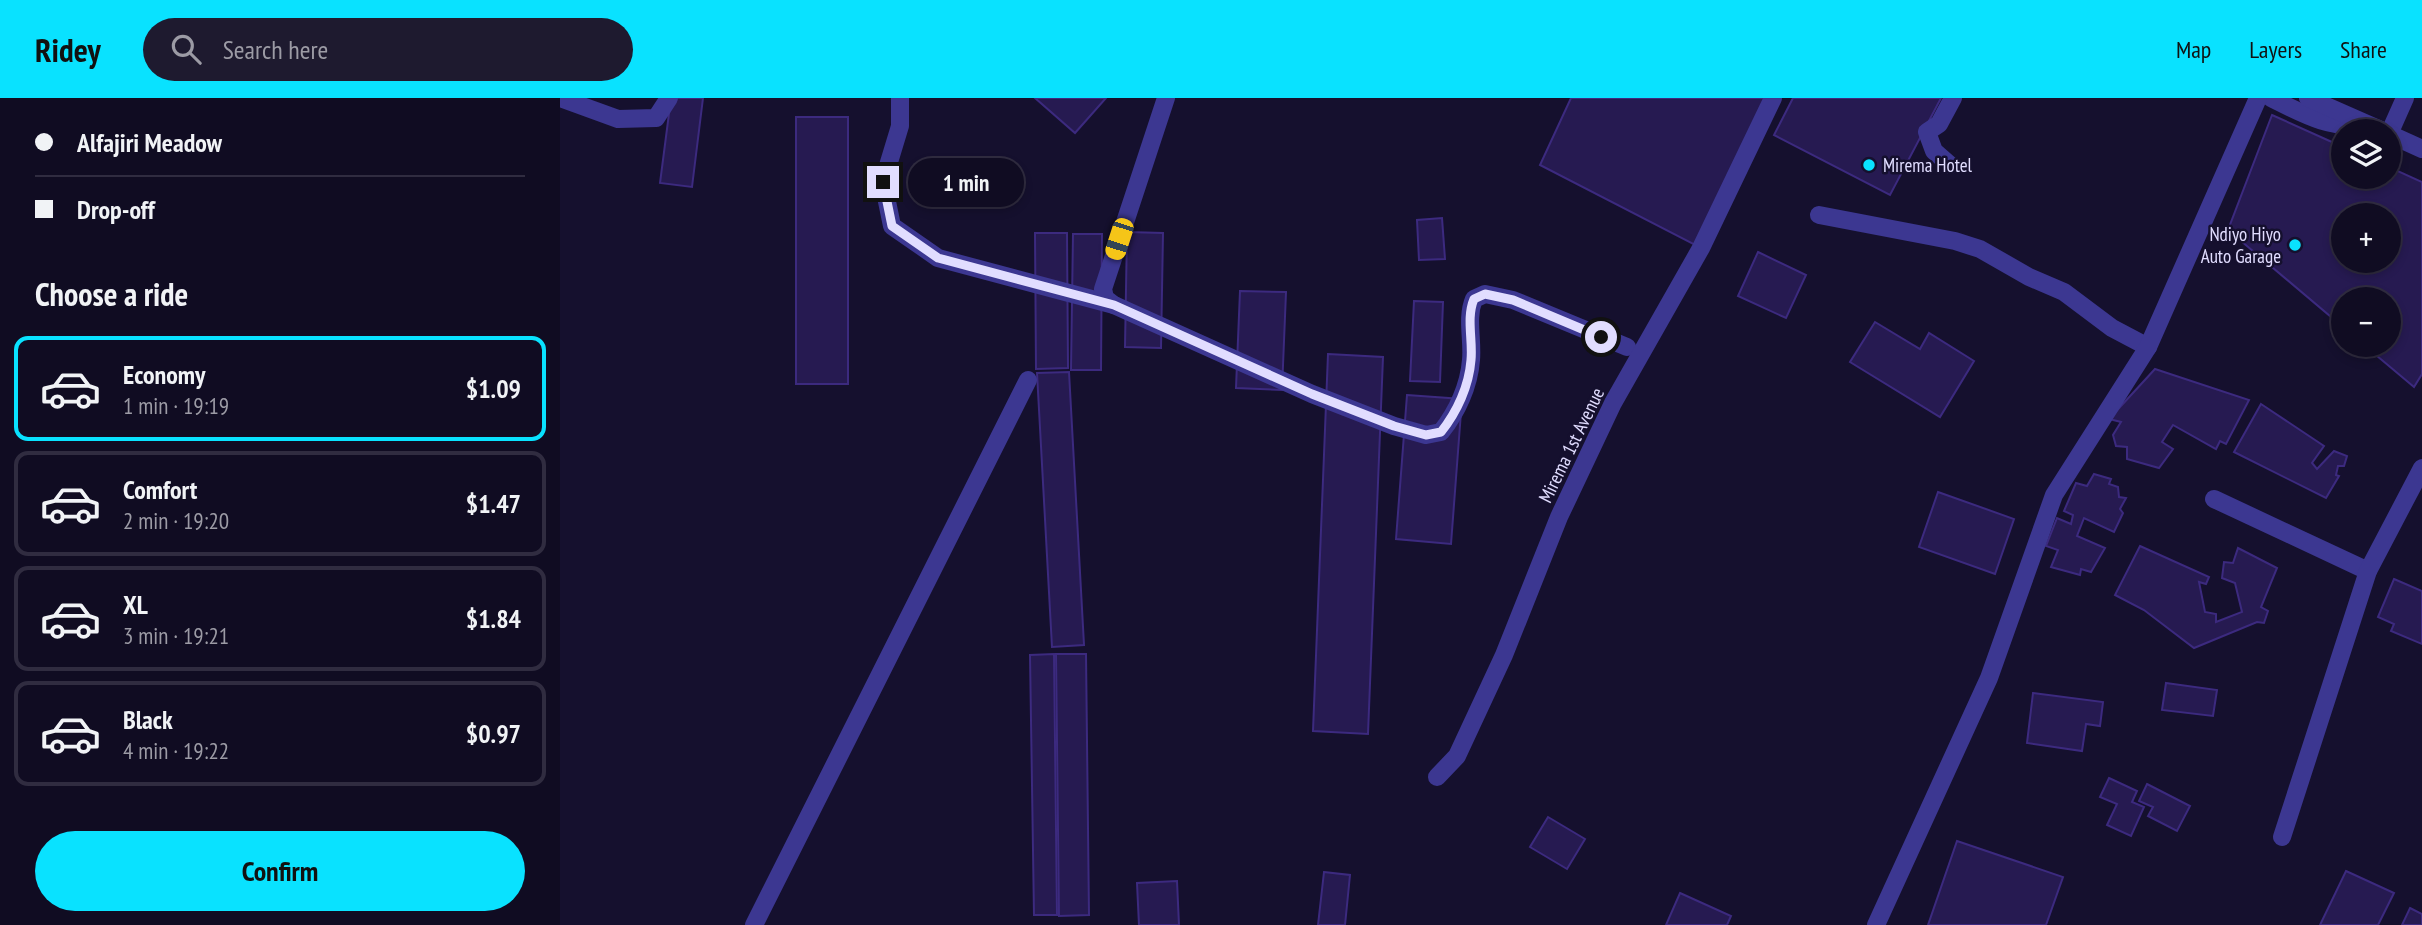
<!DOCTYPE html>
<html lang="en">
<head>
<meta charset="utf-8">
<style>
  :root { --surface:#100c22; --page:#1e1a2f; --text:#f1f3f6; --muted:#9c9ba5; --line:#302c40; --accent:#09e2ff }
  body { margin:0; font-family:"PT Sans Narrow",sans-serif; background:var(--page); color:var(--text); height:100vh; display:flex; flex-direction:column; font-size:26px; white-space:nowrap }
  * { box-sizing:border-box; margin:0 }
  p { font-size:23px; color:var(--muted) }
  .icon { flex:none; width:38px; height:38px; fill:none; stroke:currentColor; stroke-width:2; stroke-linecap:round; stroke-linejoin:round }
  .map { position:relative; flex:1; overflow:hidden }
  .drawer { display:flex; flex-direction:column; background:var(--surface); width:560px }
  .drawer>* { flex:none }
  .hud { display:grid; align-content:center; height:154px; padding:0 35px; background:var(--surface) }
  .controls { position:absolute; left:1771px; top:21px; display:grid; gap:14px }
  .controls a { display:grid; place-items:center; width:70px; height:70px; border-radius:50%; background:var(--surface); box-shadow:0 4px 10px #0003,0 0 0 2px var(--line); font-size:35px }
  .end { position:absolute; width:32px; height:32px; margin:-16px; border:9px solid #e1ddff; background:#111; box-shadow:0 0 0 4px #111 }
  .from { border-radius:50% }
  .bubble { position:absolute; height:49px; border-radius:24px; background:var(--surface); box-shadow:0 4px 10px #0003,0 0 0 2px var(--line); font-size:23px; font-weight:700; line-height:49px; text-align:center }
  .car { position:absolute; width:21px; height:42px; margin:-21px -10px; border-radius:9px; box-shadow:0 0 5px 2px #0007; background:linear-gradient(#f5c518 24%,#345 0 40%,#f5c518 0 76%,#345 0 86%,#f5c518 0) }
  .hud b { display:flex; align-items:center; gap:24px; height:66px; font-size:26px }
  .hud b+b { border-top:2px solid var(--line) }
  .hud i { width:18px; height:18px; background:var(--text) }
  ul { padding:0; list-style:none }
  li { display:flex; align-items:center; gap:21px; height:105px; margin:0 14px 10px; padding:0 21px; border:4px solid var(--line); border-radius:14px }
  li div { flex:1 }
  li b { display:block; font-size:26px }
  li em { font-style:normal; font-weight:700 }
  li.current { border-color:var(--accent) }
  li>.icon { width:63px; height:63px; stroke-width:1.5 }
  h2 { padding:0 35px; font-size:32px; line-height:84px }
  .primary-button { display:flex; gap:14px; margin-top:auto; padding:14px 35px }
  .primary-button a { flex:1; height:80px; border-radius:42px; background:var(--accent); color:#111; font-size:28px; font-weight:700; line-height:80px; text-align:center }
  header { display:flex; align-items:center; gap:42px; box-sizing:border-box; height:98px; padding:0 35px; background:var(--accent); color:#111 }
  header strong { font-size:33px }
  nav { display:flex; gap:38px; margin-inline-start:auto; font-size:24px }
  .search { width:490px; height:63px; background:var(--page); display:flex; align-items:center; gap:18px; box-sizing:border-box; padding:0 24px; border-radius:38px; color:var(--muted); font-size:26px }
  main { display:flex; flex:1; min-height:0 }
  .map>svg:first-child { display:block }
</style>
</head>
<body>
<header>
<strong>Ridey</strong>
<div class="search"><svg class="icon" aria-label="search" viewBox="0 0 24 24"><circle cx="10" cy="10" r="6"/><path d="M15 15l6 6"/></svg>Search here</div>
<nav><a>Map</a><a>Layers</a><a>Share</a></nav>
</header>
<main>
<section class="drawer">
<div class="hud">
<b><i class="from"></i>Alfajiri Meadow</b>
<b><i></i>Drop-off</b>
</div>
<h2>Choose a ride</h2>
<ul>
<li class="current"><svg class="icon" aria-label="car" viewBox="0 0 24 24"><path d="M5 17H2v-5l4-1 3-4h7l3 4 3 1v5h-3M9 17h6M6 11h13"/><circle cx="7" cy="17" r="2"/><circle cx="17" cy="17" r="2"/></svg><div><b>Economy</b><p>1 min · 19:19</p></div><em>$1.09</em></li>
<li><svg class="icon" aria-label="car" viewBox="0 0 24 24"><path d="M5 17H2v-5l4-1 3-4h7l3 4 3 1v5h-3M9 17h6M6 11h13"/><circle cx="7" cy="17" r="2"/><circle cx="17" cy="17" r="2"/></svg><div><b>Comfort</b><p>2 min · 19:20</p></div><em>$1.47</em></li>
<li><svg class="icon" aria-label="car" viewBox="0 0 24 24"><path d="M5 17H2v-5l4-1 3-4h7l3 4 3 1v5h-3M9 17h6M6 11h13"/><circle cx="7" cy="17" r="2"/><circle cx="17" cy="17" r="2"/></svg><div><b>XL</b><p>3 min · 19:21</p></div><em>$1.84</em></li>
<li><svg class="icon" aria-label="car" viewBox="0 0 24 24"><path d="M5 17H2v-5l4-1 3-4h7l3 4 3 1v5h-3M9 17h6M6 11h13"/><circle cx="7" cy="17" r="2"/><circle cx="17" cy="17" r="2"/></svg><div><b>Black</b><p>4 min · 19:22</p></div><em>$0.97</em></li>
</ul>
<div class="primary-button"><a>Confirm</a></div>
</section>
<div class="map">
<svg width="1862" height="827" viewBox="0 0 1862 827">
  <rect width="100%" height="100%" fill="#15102e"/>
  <!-- building -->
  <g fill="#261a51" stroke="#3c2a7f" stroke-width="2" fill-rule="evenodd">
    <path d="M111,0H143L132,89L100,85Z"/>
    <path d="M475,0H546L515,35Z"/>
    <path d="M1011,0H1216L1141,150L980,67Z"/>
    <path d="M1233,0H1381L1330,97L1214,37Z"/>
    <path d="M1712,17L1783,49V79H1829V69L1862,84V276L1854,289L1804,247H1829V201H1783V229L1668,132ZM1783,117H1829V163H1783Z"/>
    <rect x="236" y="19" width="52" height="267"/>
    <path d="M882,120L885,161L859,162L857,122Z"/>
    <path d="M567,134L603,135L601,250L565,249Z"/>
    <path d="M475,135H507L508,270L476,271Z"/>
    <path d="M513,136H542L541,272H511Z"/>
    <path d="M1198,154L1246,177L1226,220L1178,198Z"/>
    <path d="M680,193L726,194L722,292L676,290Z"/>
    <path d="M854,203L883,204L880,284L850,283Z"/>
    <path d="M1315,224L1360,251L1369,235L1414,263L1380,319L1290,264Z"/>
    <path d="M768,256L823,259L808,636L753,633Z"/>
    <path d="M1595,271L1689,302L1666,346L1660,343L1656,351L1613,327L1602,344L1613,351L1599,370L1567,361V349L1556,348L1553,337L1561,324L1549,321Z"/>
    <path d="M509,274L524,547L492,549L477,275Z"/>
    <path d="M847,297L902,301L891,446L836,441Z"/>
    <path d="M1701,306L1764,348L1752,365L1757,371L1774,353L1787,358L1784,368H1778L1776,377L1779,378L1766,400L1674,354Z"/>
    <path d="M1534,376L1551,381L1549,386L1558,389L1559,399L1566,400L1560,411L1563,415L1554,434L1524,420L1517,438L1545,450L1531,474L1521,471L1520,477L1491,469L1498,452L1486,448L1497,420L1511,426L1513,417L1504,413L1516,385L1527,388Z"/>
    <path d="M1378,394L1454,421L1435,476L1359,449Z"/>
    <path d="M1580,448L1649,479L1646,486L1639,484L1645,514L1656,516V524L1682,514L1675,485L1662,480L1664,464L1673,465L1678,450L1717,470L1701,509L1708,513L1704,525L1697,524L1634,550L1584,512L1555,497Z"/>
    <path d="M1834,481L1862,493V546L1831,533L1834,526L1818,519Z"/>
    <path d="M494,556L497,817H474L470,557Z"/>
    <path d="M496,556H526L529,817L499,818Z"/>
    <path d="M1606,585L1657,592L1653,618L1602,612Z"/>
    <path d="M1473,595L1543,604L1540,628L1526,626L1522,653L1467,645Z"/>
    <path d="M1549,680L1577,693L1572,704L1584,709L1571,738L1547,727L1557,706L1540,699Z"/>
    <path d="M1587,686L1630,708L1617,733L1588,718L1593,709L1579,703Z"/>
    <path d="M988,719L1025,741L1007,771L970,749Z"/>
    <path d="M1397,743L1503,779L1486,827H1368Z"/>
    <path d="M1786,773L1834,795L1818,827H1760Z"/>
    <path d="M764,774L790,777L785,827H758Z"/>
    <path d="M617,783L619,827H579L577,785Z"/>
    <path d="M1120,795L1171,818L1167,827H1106Z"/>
    <path d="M1850,810L1862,816V827H1842Z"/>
  </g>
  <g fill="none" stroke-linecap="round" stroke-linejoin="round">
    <!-- minor -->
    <g stroke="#3c3791" stroke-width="18">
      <path d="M0,0L58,21L96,20L109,0"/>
      <path d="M340,0V28L323,84L332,128L378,160L554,207"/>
      <path d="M606,0L543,191L545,200L554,207L752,296L834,328L866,337L881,334C897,314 909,288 911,262C913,242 906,220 914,201L925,196L953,202L1067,249"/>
      <path d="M1711,0C1743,16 1771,32 1806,26"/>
      <path d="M1748,0L1823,33"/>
      <path d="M1829,36L1845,0"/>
      <path d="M1829,36L1862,51"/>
      <path d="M1390,67L1374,53L1367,34L1379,26L1393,0"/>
      <path d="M1259,117L1395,143L1420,151L1469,179L1504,194L1552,230L1588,249"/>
      <path d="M1654,401L1808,473"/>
      <path d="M877,679L897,658L944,557L999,419L1053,305L1141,150L1213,0"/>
      <path d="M1722,739L1808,473L1862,370"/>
      <path d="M194,827L468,282"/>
      <path d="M1316,827L1429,580L1494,397L1588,249L1698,0"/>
    </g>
  </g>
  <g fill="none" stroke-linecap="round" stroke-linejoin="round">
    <!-- route -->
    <path stroke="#e1ddff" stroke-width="9" d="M323,84L332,128L378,160L554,207L752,296L834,328L866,337L881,334C897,314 909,288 911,262C913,242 906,220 914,201L925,196L953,202L1041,239"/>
  </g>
  <!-- markers -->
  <g fill="#09e2ff" stroke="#15102e" stroke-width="2.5">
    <circle cx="1309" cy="67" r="7"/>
    <circle cx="1735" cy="147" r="7"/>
  </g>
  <g text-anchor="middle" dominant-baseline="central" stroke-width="5" stroke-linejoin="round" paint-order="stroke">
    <!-- poi labels -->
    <g font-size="19" fill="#e1ddff" stroke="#15102e" text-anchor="start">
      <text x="1323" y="67">Mirema Hotel</text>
      <text x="1721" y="136" text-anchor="end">Ndiyo Hiyo<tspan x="1721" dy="22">Auto Garage</tspan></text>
    </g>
    <!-- street labels -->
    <g font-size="19" fill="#e1ddff" stroke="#15102e">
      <text transform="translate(1011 347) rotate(-64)">Mirema 1st Avenue</text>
    </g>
  </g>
</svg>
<div class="controls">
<a><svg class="icon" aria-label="layers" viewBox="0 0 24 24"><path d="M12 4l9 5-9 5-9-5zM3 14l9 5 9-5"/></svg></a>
<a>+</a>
<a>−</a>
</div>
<i class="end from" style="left:1041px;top:239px"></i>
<i class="end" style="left:323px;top:84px"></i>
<div class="bubble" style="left:348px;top:60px;width:116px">1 min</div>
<i class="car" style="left:559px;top:141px;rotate:198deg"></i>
</div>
</main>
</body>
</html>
